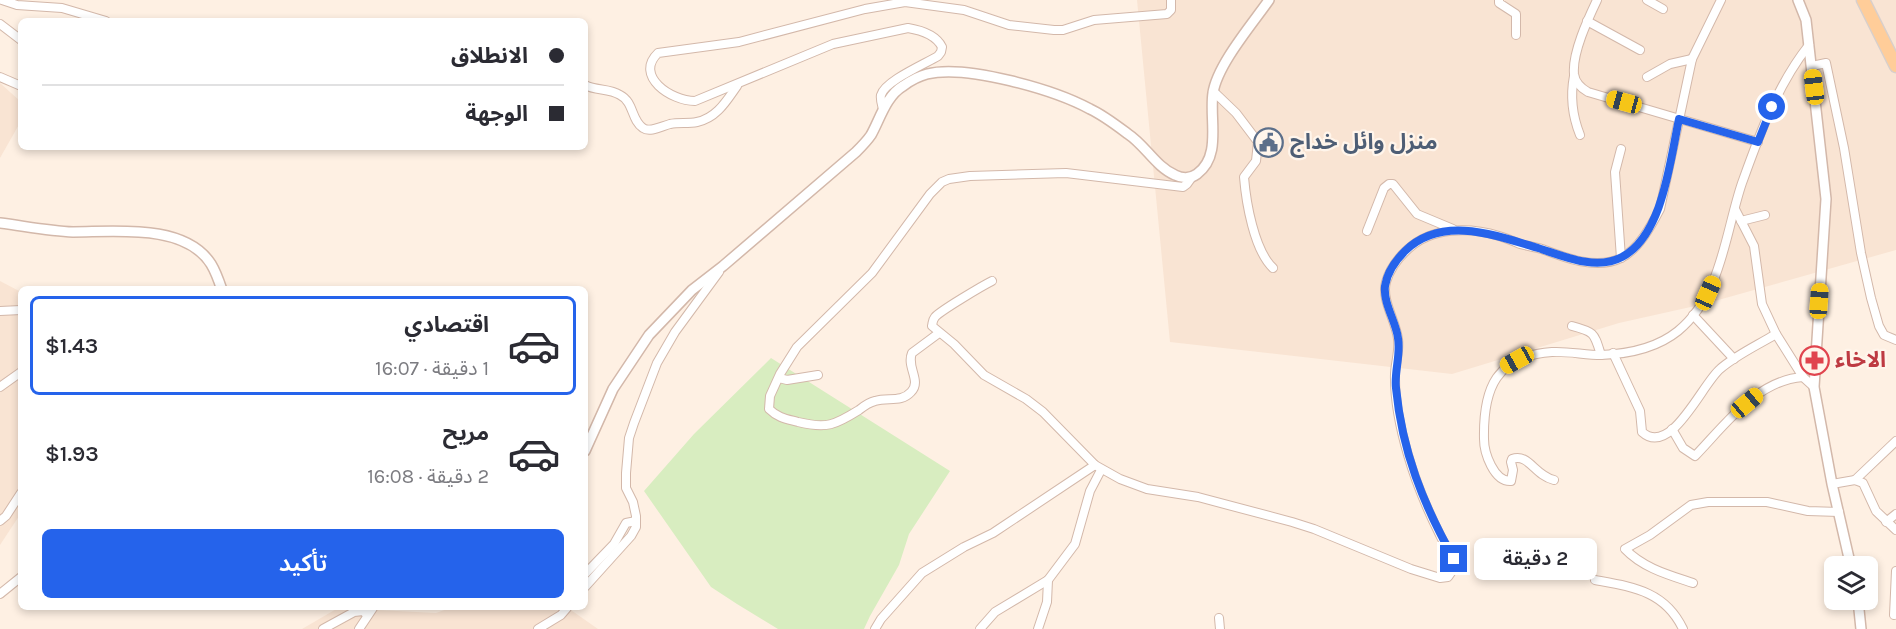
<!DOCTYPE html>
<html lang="ar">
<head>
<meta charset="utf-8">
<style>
  :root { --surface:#fff; --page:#f7f7f7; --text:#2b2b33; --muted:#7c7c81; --line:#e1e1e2; --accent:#2563eb }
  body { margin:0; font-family:Karla,"Noto Sans Arabic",sans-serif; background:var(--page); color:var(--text); direction:rtl; height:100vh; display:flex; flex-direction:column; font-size:22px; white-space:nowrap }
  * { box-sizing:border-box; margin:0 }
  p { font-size:20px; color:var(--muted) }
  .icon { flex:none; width:33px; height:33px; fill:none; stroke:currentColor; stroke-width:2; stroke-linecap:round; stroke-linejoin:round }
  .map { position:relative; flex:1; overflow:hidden; direction:ltr }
  .sheet { position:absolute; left:18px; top:286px; width:570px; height:324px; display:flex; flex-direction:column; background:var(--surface); border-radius:9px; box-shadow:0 3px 9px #0003; direction:rtl }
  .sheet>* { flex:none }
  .top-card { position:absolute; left:18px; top:18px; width:570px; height:132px; border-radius:9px; box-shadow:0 3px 9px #0003; direction:rtl; display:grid; align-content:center; height:132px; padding:0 24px; background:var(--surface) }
  .tools { position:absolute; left:1824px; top:556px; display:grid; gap:12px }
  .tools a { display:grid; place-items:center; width:54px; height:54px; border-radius:9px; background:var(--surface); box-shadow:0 3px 9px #0003; font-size:30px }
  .end { position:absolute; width:27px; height:27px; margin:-14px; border:8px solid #2563eb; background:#fff; box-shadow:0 0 0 3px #fff }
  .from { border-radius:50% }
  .bubble { position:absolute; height:42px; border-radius:9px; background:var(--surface); box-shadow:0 3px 9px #0003; font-size:20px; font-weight:600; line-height:42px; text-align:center; direction:rtl }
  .car { position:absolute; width:18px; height:36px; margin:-18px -9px; border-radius:8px; box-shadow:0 0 4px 2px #0007; background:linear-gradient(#f5c518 24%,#345 0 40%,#f5c518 0 76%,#345 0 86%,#f5c518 0) }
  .top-card b { display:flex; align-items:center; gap:21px; height:57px; font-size:22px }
  .top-card b+b { border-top:2px solid var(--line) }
  .top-card i { width:15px; height:15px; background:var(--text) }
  ul { padding:10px 0 0; list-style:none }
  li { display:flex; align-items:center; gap:18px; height:99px; margin:0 12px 9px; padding:0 12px; border:3px solid transparent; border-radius:9px }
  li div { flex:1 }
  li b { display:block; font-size:22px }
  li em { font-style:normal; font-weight:600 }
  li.selected { border-color:var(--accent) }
  li>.icon { width:54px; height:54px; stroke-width:1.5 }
  .button { display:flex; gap:12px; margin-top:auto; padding:12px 24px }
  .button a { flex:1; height:69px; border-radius:9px; background:var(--accent); color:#fff; font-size:24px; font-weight:600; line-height:69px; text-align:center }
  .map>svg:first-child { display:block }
</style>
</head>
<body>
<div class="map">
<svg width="1896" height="629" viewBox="0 0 1896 629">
  <rect width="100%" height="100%" fill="#fef0e3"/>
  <!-- residential -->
  <g fill="#f9e4d3">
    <path d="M1137,0H1896V250L1704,304L1619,323L1452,374L1170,342Z"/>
    <path d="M0,83L21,102V121L0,158Z"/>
    <path d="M0,281L21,292V513L0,545Z"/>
    <path d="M338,608L436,613L450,608H568L598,629H302Z"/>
  </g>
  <!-- green -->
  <path fill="#d8edc0" d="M771,358L950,471L909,534L899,565L870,616L864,629H778L737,604L711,587L644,491L694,434Z"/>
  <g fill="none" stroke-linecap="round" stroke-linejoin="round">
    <defs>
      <g id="minor">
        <path d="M2,0L17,5L62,8L106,21"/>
        <path d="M1499,0V3L1516,14V35"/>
        <path d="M1597,0C1588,19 1572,53 1574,74C1575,82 1581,88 1588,92L1758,142"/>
        <path d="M1647,0L1663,9"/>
        <path d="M1587,21L1640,50"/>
        <path d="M0,24L21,40"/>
        <path d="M1812,66L1826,63L1844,148L1861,253L1871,298L1879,326L1884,335L1896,340"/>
        <path d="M1574,76C1570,97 1572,115 1580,135"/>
        <path d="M0,77L21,86"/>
        <path d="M1647,77L1670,64L1692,59"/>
        <path d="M585,85C596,91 609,88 620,95C634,102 631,120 643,128C650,133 662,126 670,124C679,122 688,124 697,122C717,118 727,100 737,86"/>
        <path d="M1213,91L1236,113L1258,142L1256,161L1244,177C1246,202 1254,250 1273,268"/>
        <path d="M883,109C882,105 880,99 881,95C885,81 925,64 938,56L941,52L942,47C936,35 920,30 908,28L833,44L695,101C671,101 634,76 658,53L739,42L865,9L905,2L964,10L1009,25L1054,30H1063L1094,20L1167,14L1171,10V0"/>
        <path d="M1621,149L1615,172L1621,258"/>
        <path d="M1735,209L1754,246L1762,304L1776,334L1803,377L1814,387"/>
        <path d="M1741,221L1765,215"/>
        <path d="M1367,231L1384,188L1389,184H1393L1417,214L1453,229"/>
        <path d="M992,281C982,286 940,311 935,317C932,321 933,322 932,326L954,344L984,375L1026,399L1043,412L1095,465L1120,479L1147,489L1198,497L1292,522L1314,529L1411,569L1440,578L1448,577L1455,567C1454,555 1445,546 1440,535C1427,509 1416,483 1408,455C1401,431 1395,405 1395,379C1394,366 1400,352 1398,339C1396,321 1381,300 1386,282C1390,268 1398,258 1408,249C1432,227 1469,227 1499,236C1506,238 1513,241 1520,244C1527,246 1535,247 1542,249C1565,258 1597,270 1621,258C1639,249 1651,226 1660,209L1692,59L1721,0"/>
        <path d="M0,311L21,310"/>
        <path d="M1693,315L1734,359"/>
        <path d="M1572,326C1595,332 1594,333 1601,355"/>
        <path d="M939,333L912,353C906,367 922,381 911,392C901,403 888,397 875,401C870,402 864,406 859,410C835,425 827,429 798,422C787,419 778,418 769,409L770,396L780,374L797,347L872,273L930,194L942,182L949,179L970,176L1066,173L1183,187L1187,184L1192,177"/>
        <path d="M1613,353L1640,411L1642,432C1671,458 1702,384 1720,369C1736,355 1758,345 1776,334"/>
        <path d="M779,378L787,380L818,375"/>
        <path d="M0,387L21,372"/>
        <path d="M1672,429L1683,448L1695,456C1725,425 1757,380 1803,377"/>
        <path d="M1554,480C1534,475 1529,453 1512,459L1511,462L1513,470L1511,481C1494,482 1484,453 1484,439C1483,388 1496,356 1552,352C1568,351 1585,355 1601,355C1628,354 1657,348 1678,331C1722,295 1725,233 1742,183C1759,136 1777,85 1809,45"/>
        <path d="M1855,480L1896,441"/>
        <path d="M1832,484L1855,480L1863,483L1876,511L1896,530"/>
        <path d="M0,521L6,516L21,493"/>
        <path d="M1886,522L1896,514"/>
        <path d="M585,574L614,544L626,523L636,521"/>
        <path d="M1595,580C1633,587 1665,591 1683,629"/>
        <path d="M1693,583C1669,575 1643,568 1625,549L1650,535L1691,505L1708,502H1767L1808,511L1839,512"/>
        <path d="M585,587L631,536L636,527V516L633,502L626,488V473L629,438L634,423L657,363L675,332L719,272"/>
        <path d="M0,594L21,577"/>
        <path d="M1894,615L1896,571"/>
        <path d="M1219,618L1220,629"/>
        <path d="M323,629L354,612L363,611L367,615"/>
        <path d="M359,629L373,608"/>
        <path d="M538,629L561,615L567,608"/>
        <path d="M875,629L881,619L922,573L964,547L993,533L1095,465"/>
        <path d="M980,629L995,612L1048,580"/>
        <path d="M1038,629L1047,602L1048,580L1075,544L1090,491L1101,470"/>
      </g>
      <g id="tertiary">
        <path d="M1798,0L1806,20L1826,199L1814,387L1832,484L1851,567"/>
        <path d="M0,223C24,226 49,231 73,232C114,232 185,223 211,264C216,272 219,281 222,290"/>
        <path d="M585,451L613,389L649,335L692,290L723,266L856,152C861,147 867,141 871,135C880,119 886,96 903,86C910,81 919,76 927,74C966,64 1055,90 1090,109C1103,115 1116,125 1128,134C1145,145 1156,167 1175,175C1183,179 1190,179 1197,174C1222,156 1209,119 1213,93C1217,65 1253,23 1269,0"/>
        <path d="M1858,600L1861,629"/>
      </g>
      <path id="primary" d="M1863,0L1896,66"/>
    </defs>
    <!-- minor casing -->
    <use href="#minor" stroke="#d3b8aa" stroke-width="10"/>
    <!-- tertiary casing -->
    <use href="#tertiary" stroke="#d3b8aa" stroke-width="12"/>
    <!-- primary casing -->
    <use href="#primary" stroke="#d9cfcb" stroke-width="15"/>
    <!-- minor -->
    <use href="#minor" stroke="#fff" stroke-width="8"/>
    <!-- tertiary -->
    <use href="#tertiary" stroke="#fff" stroke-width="9"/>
    <!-- primary -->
    <use href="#primary" stroke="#ffcd99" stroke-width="12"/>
  </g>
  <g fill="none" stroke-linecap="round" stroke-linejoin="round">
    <!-- route -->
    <path stroke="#2563eb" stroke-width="8" d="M1454,559C1423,504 1402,451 1396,388C1394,372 1401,355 1398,338C1396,322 1383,303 1385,286C1387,273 1396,260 1405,251C1442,215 1495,235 1538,248C1563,256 1596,271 1622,257C1663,235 1670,161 1679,119L1758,142L1772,107"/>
  </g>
  <!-- icons -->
  <defs>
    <symbol id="civic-ring" viewBox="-11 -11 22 22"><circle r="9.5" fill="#fff5eb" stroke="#5c6f8a" stroke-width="1.5"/><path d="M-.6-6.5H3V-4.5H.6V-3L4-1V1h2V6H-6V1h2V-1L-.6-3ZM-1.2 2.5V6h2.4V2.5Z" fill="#5c6f8a"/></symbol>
    <symbol id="pharmacy-ring" viewBox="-11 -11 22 22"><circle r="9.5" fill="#fff5eb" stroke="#e0444e" stroke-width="1.5"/><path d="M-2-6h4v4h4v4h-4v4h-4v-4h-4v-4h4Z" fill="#e0444e"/></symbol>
  </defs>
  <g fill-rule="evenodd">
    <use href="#civic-ring" x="1252" y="126" width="33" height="33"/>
    <use href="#pharmacy-ring" x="1798" y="344" width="33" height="33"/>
  </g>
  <g text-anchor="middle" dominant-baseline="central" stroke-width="4.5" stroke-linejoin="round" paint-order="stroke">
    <!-- service labels -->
    <g font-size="22" font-weight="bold" fill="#4e5e75" stroke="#fff5eb" text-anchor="start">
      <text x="1290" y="142">منزل وائل خداج</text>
    </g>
    <!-- health labels -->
    <g font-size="22" font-weight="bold" fill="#be3a42" stroke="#fff5eb" text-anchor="start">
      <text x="1835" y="360">الاخاء</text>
    </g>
  </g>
</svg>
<div class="tools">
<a><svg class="icon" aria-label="layers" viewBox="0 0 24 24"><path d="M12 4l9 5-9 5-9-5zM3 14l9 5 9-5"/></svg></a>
</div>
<i class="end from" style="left:1772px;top:107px"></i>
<i class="end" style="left:1454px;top:559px"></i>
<div class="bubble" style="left:1474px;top:538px;width:123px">2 دقيقة</div>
<i class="car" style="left:1814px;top:87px;rotate:353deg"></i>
<i class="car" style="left:1624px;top:102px;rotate:285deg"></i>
<i class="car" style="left:1708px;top:293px;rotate:24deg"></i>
<i class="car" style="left:1819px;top:301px;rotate:4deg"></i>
<i class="car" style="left:1517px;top:360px;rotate:241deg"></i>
<i class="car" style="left:1747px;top:403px;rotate:50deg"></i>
<div class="top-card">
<b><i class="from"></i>الانطلاق</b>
<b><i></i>الوجهة</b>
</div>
<section class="sheet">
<ul>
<li class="selected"><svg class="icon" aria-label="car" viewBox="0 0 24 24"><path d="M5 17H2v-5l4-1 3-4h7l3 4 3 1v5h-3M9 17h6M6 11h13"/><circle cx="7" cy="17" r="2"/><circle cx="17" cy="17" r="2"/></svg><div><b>اقتصادي</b><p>1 دقيقة · 16:07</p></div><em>$1.43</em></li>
<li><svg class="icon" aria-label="car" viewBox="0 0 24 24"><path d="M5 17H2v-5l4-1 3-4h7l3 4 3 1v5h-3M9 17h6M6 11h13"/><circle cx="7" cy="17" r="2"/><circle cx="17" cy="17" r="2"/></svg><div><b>مريح</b><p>2 دقيقة · 16:08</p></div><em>$1.93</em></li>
</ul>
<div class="button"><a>تأكيد</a></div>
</section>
</div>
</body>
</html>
